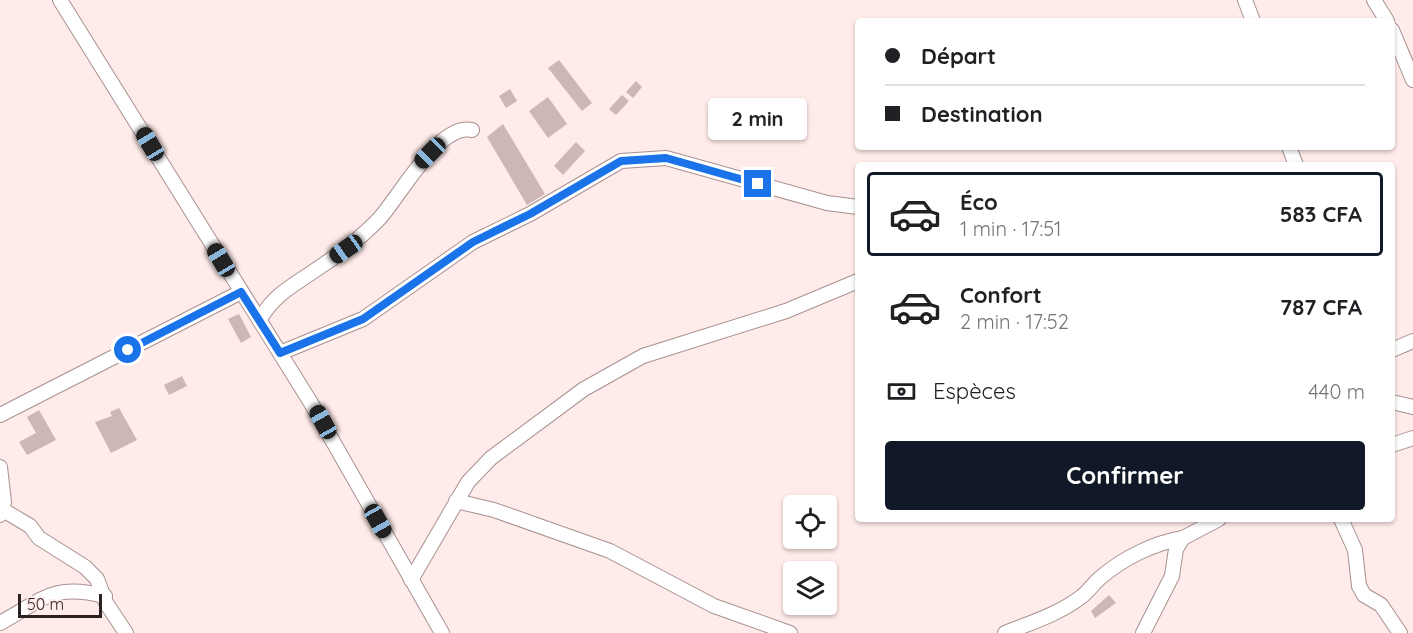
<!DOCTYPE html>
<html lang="fr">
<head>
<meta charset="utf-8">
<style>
  :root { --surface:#fff; --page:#f2f2f2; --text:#202124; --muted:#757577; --line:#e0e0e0; --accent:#111827 }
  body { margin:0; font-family:Quicksand,sans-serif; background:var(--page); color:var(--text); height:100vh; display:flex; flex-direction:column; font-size:22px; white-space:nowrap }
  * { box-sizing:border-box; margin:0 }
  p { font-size:20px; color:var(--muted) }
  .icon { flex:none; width:33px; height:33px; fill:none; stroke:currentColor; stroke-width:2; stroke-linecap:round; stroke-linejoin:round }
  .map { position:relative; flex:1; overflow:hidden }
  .drawer { position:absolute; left:855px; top:162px; width:540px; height:360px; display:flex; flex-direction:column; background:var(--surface); border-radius:6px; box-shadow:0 2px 4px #0004 }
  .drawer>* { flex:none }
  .top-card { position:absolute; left:855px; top:18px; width:540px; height:132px; border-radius:6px; box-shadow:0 2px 4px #0004; display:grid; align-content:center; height:132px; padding:0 30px; background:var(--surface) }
  .buttons { position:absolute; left:783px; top:495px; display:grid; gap:12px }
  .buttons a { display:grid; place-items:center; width:54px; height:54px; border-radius:6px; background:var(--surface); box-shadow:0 2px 4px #0004; font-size:30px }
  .scale { position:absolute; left:18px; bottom:15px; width:84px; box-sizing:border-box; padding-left:6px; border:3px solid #2b2222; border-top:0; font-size:16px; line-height:21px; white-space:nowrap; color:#2b2222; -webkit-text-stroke:4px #ffebe9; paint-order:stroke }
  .end { position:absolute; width:27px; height:27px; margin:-14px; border:8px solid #1a73e8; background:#fff; box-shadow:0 0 0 3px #fff }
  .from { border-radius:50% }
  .bubble { position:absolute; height:42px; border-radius:6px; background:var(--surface); box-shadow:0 2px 4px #0004; font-size:20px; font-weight:700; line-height:42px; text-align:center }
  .car { position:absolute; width:18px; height:36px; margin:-18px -9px; border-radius:8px; box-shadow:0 0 4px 2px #0007; background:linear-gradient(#222 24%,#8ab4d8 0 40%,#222 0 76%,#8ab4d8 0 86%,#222 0) }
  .top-card b { display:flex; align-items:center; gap:21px; height:57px; font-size:22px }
  .top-card b+b { border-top:2px solid var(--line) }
  .top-card i { width:15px; height:15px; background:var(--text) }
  ul { padding:10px 0 0; list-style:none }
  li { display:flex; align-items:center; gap:18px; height:84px; margin:0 12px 9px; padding:0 18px; border:3px solid transparent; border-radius:6px }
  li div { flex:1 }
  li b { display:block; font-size:22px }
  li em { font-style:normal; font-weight:700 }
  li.on { border-color:var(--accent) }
  li>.icon { width:54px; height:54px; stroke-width:1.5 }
  .pay { display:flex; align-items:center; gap:15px; height:66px; padding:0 30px; font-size:22px }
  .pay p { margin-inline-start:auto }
  .primary-button { display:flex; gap:12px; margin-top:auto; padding:12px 30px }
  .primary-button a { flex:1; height:69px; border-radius:6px; background:var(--accent); color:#fff; font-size:24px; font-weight:700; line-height:69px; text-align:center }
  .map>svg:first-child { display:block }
</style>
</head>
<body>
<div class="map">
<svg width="1413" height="633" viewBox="0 0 1413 633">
  <rect width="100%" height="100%" fill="#ffebe9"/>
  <!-- building -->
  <g fill="#cdb6b4">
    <path d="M559,60L592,103L582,111L548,68Z"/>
    <path d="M636,81L642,87L633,98L626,92Z"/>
    <path d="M510,89L517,101L506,108L499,96Z"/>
    <path d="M622,95L629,101L616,115L609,109Z"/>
    <path d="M548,97L567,124L548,138L529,111Z"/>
    <path d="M503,124L545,194L527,205L487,137Z"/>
    <path d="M576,142L585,151L563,175L554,166Z"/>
    <path d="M239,314L251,337L241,343L228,319Z"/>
    <path d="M182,376L187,386L169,395L164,385Z"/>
    <path d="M119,408L137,440L111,453L95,422L112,416L110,412Z"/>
    <path d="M39,410L56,440L27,455L19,442L36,433L27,417Z"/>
    <path d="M1109,595L1116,603L1095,618L1091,611Z"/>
  </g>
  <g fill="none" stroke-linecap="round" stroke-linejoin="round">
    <defs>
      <g id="minor">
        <path d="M60,0L311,403L442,633"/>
        <path d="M1245,0L1253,21"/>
        <path d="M1374,0L1387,21"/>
        <path d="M1392,30L1413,80"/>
        <path d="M1289,147L1296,165"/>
        <path d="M260,319C274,295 292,286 314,271C337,256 360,239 379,219C398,199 439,122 472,130"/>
        <path d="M1392,350L1413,341"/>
        <path d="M280,353L363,319L473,242L530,214L621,161L666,158L827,203L858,207"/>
        <path d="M1392,402L1413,407"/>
        <path d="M0,415L241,292"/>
        <path d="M1392,445L1413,438"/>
        <path d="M0,467L4,502L0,515"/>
        <path d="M456,501L494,510L610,551L714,606L790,633"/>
        <path d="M3,510L30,526L39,538L85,567L97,579L106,603L126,633"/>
        <path d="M1341,519L1355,550L1359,586L1364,595L1381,605L1400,633"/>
        <path d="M411,580L468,482L491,458L584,389L643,356L786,311L858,281"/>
        <path d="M0,623C44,599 53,583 105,596"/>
        <path d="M1005,633C1030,623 1059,614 1081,597C1088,592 1093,584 1100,578C1123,558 1154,543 1183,538"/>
        <path d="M1143,633L1172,576L1176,549L1183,538L1219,519"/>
      </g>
    </defs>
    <!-- minor casing -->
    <use href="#minor" stroke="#a89190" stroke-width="16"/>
    <!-- minor -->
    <use href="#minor" stroke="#fff" stroke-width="14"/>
  </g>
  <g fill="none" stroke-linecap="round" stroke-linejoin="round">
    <!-- route -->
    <path stroke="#1a73e8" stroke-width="8" d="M128,350L241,292L280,353L363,319L473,242L530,214L621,161L666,158L758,184"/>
  </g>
</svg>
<div class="buttons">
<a><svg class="icon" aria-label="locate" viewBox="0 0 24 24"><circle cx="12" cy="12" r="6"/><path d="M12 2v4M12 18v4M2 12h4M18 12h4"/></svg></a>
<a><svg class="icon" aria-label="layers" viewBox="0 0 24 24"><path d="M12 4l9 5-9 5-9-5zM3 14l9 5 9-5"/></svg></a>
</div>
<div class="scale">50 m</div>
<i class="end from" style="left:128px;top:350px"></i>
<i class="end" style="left:758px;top:184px"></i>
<div class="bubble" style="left:708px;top:98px;width:99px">2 min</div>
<i class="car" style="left:150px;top:144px;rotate:329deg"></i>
<i class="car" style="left:430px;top:153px;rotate:225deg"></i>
<i class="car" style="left:346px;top:249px;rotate:235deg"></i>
<i class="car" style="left:221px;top:260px;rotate:329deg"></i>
<i class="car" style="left:323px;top:422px;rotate:331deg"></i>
<i class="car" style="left:378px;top:521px;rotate:151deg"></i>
<div class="top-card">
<b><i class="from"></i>Départ</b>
<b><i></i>Destination</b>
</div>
<section class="drawer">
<ul>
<li class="on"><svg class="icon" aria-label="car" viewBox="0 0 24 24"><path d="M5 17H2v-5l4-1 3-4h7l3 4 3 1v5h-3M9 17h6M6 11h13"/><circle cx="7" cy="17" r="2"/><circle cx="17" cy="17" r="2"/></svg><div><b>Éco</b><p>1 min · 17:51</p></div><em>583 CFA</em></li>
<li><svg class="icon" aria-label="car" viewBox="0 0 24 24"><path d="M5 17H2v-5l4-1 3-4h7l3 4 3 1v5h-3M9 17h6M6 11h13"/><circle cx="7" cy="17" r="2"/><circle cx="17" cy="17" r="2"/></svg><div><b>Confort</b><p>2 min · 17:52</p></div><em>787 CFA</em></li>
</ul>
<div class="pay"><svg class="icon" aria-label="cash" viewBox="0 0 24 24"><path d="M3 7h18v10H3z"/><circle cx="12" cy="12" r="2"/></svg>Espèces<p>440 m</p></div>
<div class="primary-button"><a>Confirmer</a></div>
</section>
</div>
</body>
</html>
